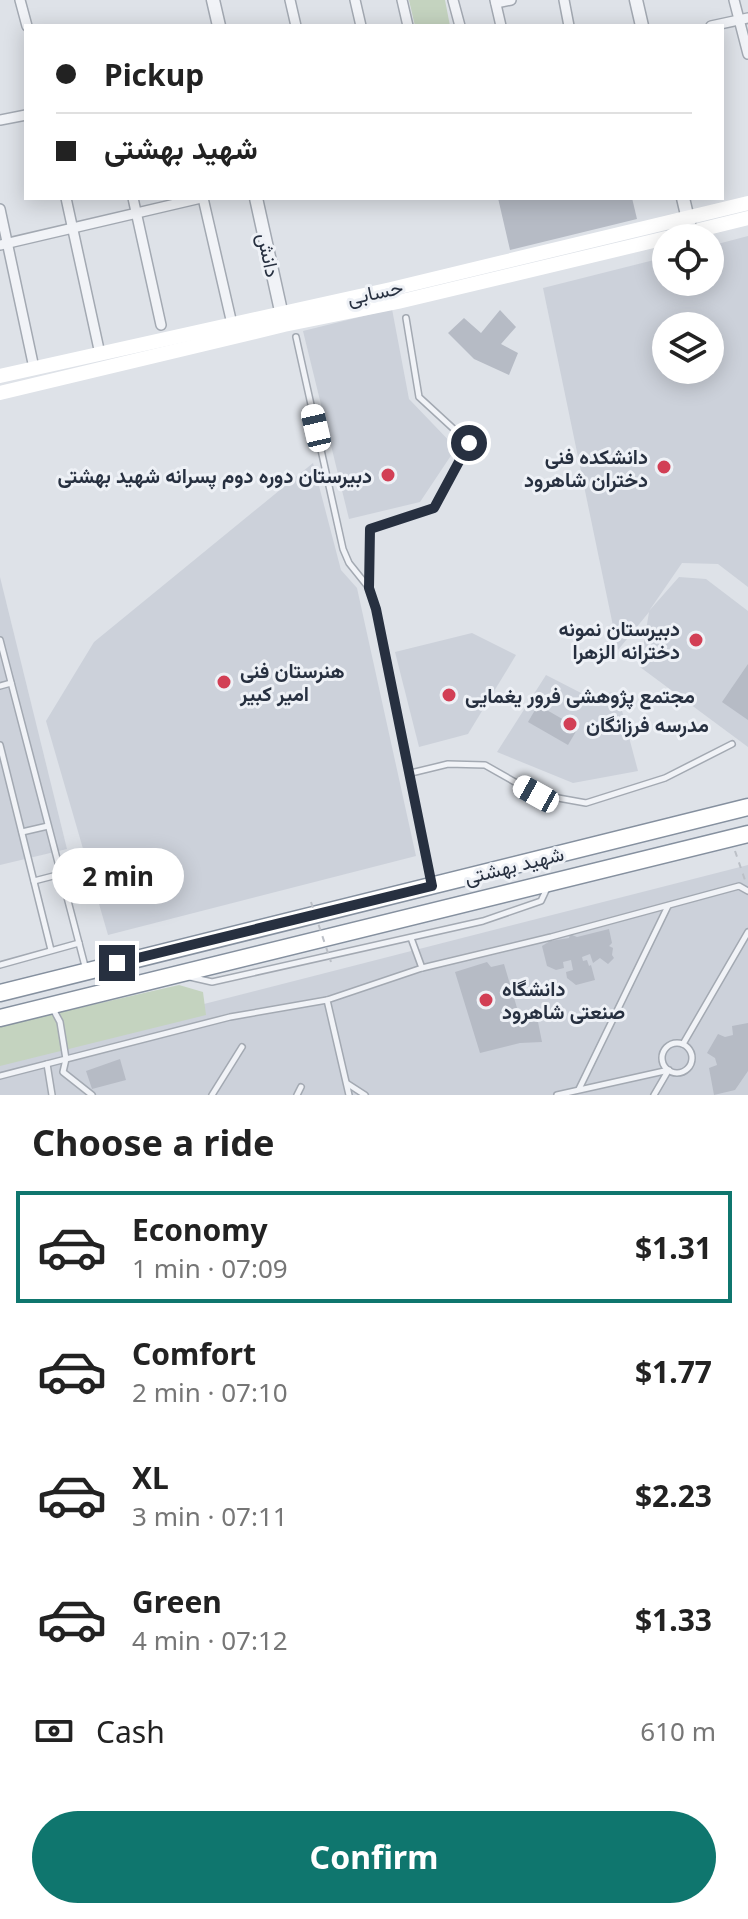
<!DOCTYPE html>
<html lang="en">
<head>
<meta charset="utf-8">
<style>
  :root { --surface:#fff; --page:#f2f2f2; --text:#222; --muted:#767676; --line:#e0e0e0; --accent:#0f766e }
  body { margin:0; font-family:"Noto Sans",Vazirmatn,sans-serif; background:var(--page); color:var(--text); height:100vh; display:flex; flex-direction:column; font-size:30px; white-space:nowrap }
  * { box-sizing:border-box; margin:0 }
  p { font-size:26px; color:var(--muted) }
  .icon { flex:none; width:44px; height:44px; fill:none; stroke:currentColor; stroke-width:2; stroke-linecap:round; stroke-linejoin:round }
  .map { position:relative; height:1095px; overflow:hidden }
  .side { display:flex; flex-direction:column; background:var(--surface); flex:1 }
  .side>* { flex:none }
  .hud { position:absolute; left:24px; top:24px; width:700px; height:176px; border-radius:0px; box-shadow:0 4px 20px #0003; display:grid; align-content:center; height:176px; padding:0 32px; background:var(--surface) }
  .tools { position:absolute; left:652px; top:224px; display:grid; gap:16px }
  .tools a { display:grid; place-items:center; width:72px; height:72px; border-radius:50%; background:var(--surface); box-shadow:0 4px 20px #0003; font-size:40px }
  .end { position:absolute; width:36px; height:36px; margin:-18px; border:10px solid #273040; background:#fff; box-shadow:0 0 0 4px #fff }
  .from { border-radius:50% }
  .bubble { position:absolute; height:56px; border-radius:28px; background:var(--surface); box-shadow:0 4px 20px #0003; font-size:26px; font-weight:700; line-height:56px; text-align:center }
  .car { position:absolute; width:24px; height:48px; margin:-24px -12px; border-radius:10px; box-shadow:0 0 6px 2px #0007; background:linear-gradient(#fff 24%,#345 0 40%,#fff 0 76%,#345 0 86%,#fff 0) }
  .hud b { display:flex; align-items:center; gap:28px; height:76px; font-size:30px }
  .hud b+b { border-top:2px solid var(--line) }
  .hud i { width:20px; height:20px; background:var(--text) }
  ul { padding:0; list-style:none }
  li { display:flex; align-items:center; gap:24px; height:112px; margin:0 16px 12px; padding:0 16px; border:4px solid transparent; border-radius:0px }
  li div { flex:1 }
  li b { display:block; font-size:30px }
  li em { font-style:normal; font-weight:700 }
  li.selected { border-color:var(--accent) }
  li>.icon { width:72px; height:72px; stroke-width:1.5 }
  h2 { padding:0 32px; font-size:36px; line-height:96px }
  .pay { display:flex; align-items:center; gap:20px; height:88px; padding:0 32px; font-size:30px }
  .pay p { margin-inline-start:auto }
  .cta { display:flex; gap:16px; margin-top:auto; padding:16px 32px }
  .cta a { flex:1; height:92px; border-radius:48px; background:var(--accent); color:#fff; font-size:32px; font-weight:700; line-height:92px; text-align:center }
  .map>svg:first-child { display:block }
</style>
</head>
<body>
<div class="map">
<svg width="748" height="1095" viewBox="0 0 748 1095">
  <rect width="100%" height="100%" fill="#dee2e8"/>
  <!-- built -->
  <g fill="#ccd1da" fill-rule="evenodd">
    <path d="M748,236V587L718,564L682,563L649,611L679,577L706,579L748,611V747L640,667L649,612L618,650L543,288L666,257V282H710V246ZM666,326H710V370H666Z"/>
    <path d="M392,309L409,399L456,448L420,502L349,519L303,331Z"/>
    <path d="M313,463L341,570L357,588L416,856L108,935L46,721L94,642Z"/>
    <path d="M0,577L67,849L0,865Z"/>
    <path d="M472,633L516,655L468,734L419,747L395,652Z"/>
    <path d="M546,675L585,695L617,692L638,771L573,783L497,752Z"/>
    <path d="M748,865V1095H0V1056Z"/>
  </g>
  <!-- green -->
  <g fill="#c4d3bf">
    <path d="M409,0H445L450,26H415Z"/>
    <path d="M179,985L203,992L206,1015L0,1066V1026Z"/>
  </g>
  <!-- building -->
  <g fill="#b6bbc5">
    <path d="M498,198H632L637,219L510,250Z"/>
    <path d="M500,310L516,327L501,344L518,353L509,375L474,359L448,333L464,318L481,333Z"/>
    <path d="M748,664V720L722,702Z"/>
    <path d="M538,705L578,728L568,745L528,722Z"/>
    <path d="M609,929L612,943L609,946L613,948L612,955L614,958L608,964L600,958L593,963L590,954L582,957L583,961L587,960L589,966L591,965L595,980L576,985L567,978L566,972L573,970L571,960L563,962L564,968L556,970L547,966L542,946L550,941L569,938L570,934L577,937Z"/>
    <path d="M487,962L491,967L504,964L520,1018L537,1017L542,1042L520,1043L480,1053L455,972Z"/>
    <path d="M748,1023V1071L735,1090L714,1095L709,1068L717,1065L715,1058L707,1053L718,1034L725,1037L733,1035L732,1026Z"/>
    <path d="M120,1059L126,1080L92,1089L86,1071Z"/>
  </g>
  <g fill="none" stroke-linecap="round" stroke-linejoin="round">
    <defs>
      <g id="service">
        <path d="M296,337L343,549L349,563L369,588L376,609L431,881"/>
        <path d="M369,587L370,529L434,508L469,443L419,397L406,318"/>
        <path d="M0,640L86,970"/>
        <path d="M0,686L11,683"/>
        <path d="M0,745L51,950"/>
        <path d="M411,773L448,764L485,765L536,794L586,803L665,778L732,744"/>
        <path d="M22,832L48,826"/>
        <path d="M34,881L61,874"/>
        <path d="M411,938L422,968"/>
        <path d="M0,965L79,943"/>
        <path d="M190,977L212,982L483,921L541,901L548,886"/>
        <circle cx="677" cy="1058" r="15"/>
        <path d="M683,1044L748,932"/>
        <path d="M47,1064L52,1095"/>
        <path d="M0,1076L66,1059L60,1022L52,1007"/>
        <path d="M348,1084L365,1095"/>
        <path d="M579,1089L668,906"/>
        <path d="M92,1095L63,1072L66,1059L230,1017L327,1000"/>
        <path d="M212,1095L242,1047"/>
        <path d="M297,1095L301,1087"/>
        <path d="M349,1095L327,1000L422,968L551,937L739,886L748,891"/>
        <path d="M557,1095L669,1070"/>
        <path d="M654,1095L668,1071"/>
      </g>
      <g id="minor">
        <path d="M20,0L27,26"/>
        <path d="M290,0L296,26"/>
        <path d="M355,0L361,26"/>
        <path d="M402,0L408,26"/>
        <path d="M453,0L460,26"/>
        <path d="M495,0L501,26"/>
        <path d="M564,0L569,26"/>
        <path d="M734,0L748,54"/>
        <path d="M496,3L511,0"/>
        <path d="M711,26L748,18"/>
        <path d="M0,120L26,115"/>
        <path d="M66,198L100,354"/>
        <path d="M133,198L161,325"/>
        <path d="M203,198L232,324"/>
        <path d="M0,209L34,368"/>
        <path d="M0,245L201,198"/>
      </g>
      <g id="tertiary">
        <path d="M213,0L219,26"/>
        <path d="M636,0L642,26"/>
        <path d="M256,198L283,320"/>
        <path d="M683,198L691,232"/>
      </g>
      <g id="trunk">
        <path d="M0,993L748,807"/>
        <path d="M0,1018L748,834"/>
      </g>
    </defs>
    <!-- service casing -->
    <use href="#service" stroke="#a3a9b2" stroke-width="8"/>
    <!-- minor casing -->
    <use href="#minor" stroke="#a3a9b2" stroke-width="12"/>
    <!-- tertiary casing -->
    <use href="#tertiary" stroke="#a3a9b2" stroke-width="15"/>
    <!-- trunk casing -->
    <use href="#trunk" stroke="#85909f" stroke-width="19"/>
    <!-- path -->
    <path stroke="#bcc0c7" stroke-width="2" stroke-dasharray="6 6" stroke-linecap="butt" d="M735,851L746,883"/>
    <!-- service -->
    <use href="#service" stroke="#f1f3f7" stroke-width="5"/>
    <!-- minor -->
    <use href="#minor" stroke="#f1f3f7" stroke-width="9"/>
    <!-- tertiary -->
    <use href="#tertiary" stroke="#f1f3f7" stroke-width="12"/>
    <!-- secondary -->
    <g stroke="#fff" stroke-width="14">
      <path d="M667,238L748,218"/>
      <path d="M0,376L391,289L748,203"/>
      <path d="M0,393L284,325L398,302L666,238"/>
    </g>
    <!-- trunk -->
    <use href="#trunk" stroke="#fff" stroke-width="16"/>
    <!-- path-bridge -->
    <path stroke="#bcc0c7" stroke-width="2" stroke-dasharray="6 6" stroke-linecap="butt" d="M311,902L331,962"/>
  </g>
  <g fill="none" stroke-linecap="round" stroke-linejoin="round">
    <!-- route -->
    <path stroke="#273040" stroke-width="10" d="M117,963L432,886L376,609L369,588L370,529L434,508L469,443"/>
  </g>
  <!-- markers -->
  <g fill="#d23f55" stroke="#eef1f6" stroke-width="3">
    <circle cx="664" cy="467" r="8"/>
    <circle cx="388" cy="475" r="8"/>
    <circle cx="696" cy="640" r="8"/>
    <circle cx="224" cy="682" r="8"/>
    <circle cx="449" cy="695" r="8"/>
    <circle cx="570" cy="724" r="8"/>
    <circle cx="486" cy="1000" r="8"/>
  </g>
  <g text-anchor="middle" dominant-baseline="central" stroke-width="6" stroke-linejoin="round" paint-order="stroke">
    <!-- street labels -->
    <g font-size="20" fill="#273040" stroke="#eef1f6">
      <text transform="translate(269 255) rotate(78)">دانش</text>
      <text transform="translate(375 292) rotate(-12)">حسابی</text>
      <text transform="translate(514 865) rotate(-14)">شهید بهشتی</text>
    </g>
    <!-- poi labels -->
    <g font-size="20" font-weight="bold" fill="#273040" stroke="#eef1f6" text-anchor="start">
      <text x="648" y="456" text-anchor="end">دانشکده فنی<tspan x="648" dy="23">دختران شاهرود</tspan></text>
      <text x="372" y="475" text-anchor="end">دبیرستان دوره دوم پسرانه شهید بهشتی</text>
      <text x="680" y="628" text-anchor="end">دبیرستان نمونه<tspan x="680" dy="23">دخترانه الزهرا</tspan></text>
      <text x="240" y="670">هنرستان فنی<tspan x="240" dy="23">امیر کبیر</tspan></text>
      <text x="465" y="695">مجتمع پژوهشی فرور یغمایی</text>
      <text x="586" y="724">مدرسه فرزانگان</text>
      <text x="502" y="988">دانشگاه<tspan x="502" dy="23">صنعتی شاهرود</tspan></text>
    </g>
  </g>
</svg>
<div class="tools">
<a><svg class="icon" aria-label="locate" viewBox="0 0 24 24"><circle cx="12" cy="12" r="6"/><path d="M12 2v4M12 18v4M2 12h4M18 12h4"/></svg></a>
<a><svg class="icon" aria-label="layers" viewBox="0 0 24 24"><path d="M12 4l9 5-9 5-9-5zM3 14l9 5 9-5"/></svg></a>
</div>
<i class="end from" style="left:469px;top:443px"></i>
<i class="end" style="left:117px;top:963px"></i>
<div class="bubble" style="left:52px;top:848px;width:132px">2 min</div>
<i class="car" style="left:316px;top:428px;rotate:347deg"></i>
<i class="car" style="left:536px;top:794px;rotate:299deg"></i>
<div class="hud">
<b><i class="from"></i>Pickup</b>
<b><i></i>شهید بهشتی</b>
</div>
</div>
<section class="side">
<h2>Choose a ride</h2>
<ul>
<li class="selected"><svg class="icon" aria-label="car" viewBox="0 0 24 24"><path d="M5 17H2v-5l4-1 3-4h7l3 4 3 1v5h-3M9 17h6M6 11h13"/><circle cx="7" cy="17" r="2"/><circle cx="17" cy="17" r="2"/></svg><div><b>Economy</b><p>1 min · 07:09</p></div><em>$1.31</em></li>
<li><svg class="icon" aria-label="car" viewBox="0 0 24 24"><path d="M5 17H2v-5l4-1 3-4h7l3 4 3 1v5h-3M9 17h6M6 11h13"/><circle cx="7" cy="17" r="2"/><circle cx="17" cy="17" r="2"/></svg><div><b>Comfort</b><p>2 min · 07:10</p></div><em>$1.77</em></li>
<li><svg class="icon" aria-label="car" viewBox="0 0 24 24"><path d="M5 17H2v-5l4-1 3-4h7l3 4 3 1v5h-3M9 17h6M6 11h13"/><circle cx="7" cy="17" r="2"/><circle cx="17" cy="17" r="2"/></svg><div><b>XL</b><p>3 min · 07:11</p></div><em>$2.23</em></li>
<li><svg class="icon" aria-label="car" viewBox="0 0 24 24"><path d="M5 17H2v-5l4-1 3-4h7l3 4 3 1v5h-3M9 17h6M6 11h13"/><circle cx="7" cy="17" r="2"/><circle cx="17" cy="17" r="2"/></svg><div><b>Green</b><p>4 min · 07:12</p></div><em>$1.33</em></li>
</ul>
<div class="pay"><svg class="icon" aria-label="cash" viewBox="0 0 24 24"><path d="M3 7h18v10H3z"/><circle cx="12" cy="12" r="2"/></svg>Cash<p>610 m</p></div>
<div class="cta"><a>Confirm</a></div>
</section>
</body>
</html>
